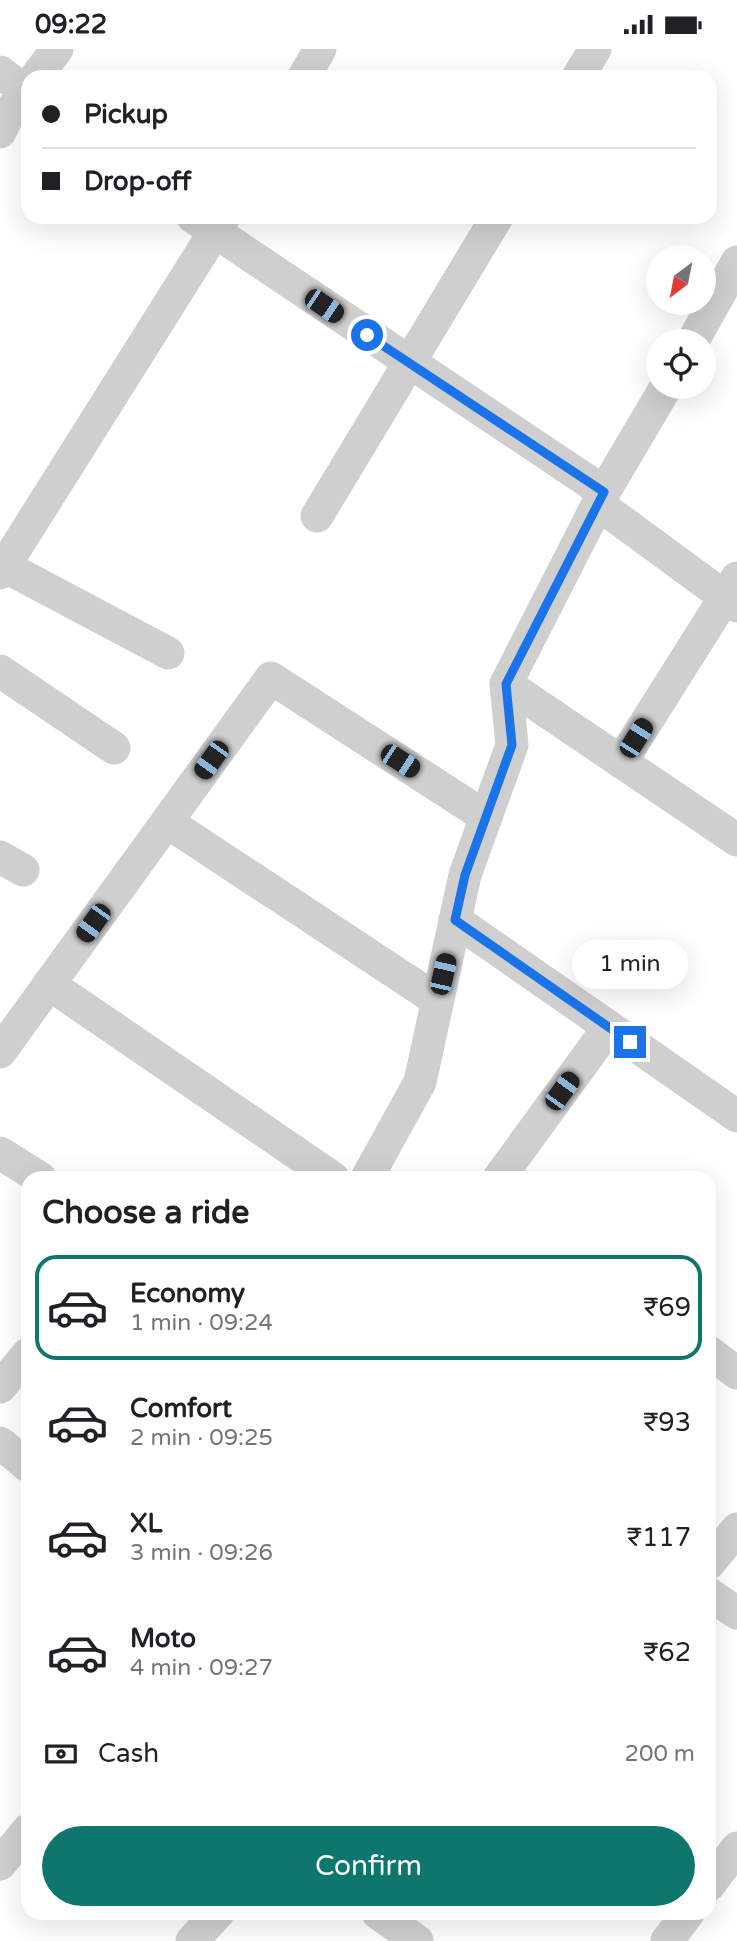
<!DOCTYPE html>
<html lang="en">
<head>
<meta charset="utf-8">
<style>
  :root { --surface:#fff; --page:#f2f2f2; --text:#202124; --muted:#757577; --line:#e0e0e0; --accent:#0f766e }
  body { margin:0; font-family:"Varela Round",sans-serif; background:var(--page); color:var(--text); height:100vh; display:flex; flex-direction:column; font-size:26px; white-space:nowrap }
  * { box-sizing:border-box; margin:0 }
  p { font-size:23px; color:var(--muted) }
  .icon { flex:none; width:38px; height:38px; fill:none; stroke:currentColor; stroke-width:2; stroke-linecap:round; stroke-linejoin:round }
  .map { position:relative; flex:1; overflow:hidden }
  .details { position:absolute; left:21px; top:1122px; width:695px; height:749px; display:flex; flex-direction:column; background:var(--surface); border-radius:21px; box-shadow:0 7px 28px #0002 }
  .details>* { flex:none }
  .banner { position:absolute; left:21px; top:21px; width:696px; height:154px; border-radius:21px; box-shadow:0 7px 28px #0002; display:grid; align-content:center; height:154px; padding:0 21px; background:var(--surface) }
  .needle { width:46px; rotate:212deg }
  .buttons { position:absolute; left:646px; top:196px; display:grid; gap:14px }
  .buttons a { display:grid; place-items:center; width:70px; height:70px; border-radius:50%; background:var(--surface); box-shadow:0 7px 28px #0002; font-size:35px }
  .end { position:absolute; width:32px; height:32px; margin:-16px; border:9px solid #1a73e8; background:#fff; box-shadow:0 0 0 4px #fff }
  .from { border-radius:50% }
  .bubble { position:absolute; height:49px; border-radius:24px; background:var(--surface); box-shadow:0 7px 28px #0002; font-size:23px; font-weight:600; line-height:49px; text-align:center }
  .car { position:absolute; width:21px; height:42px; margin:-21px -10px; border-radius:9px; box-shadow:0 0 5px 2px #0007; background:linear-gradient(#222 24%,#8ab4d8 0 40%,#222 0 76%,#8ab4d8 0 86%,#222 0) }
  .banner b { display:flex; align-items:center; gap:24px; height:66px; font-size:26px }
  .banner b+b { border-top:2px solid var(--line) }
  .banner i { width:18px; height:18px; background:var(--text) }
  ul { padding:0; list-style:none }
  li { display:flex; align-items:center; gap:21px; height:105px; margin:0 14px 10px; padding:0 7px; border:4px solid transparent; border-radius:21px }
  li div { flex:1 }
  li b { display:block; font-size:26px }
  li em { font-style:normal; font-weight:600 }
  li.active { border-color:var(--accent) }
  li>.icon { width:63px; height:63px; stroke-width:1.5 }
  h2 { padding:0 21px; font-size:32px; line-height:84px }
  .pay { display:flex; align-items:center; gap:18px; height:77px; padding:0 21px; font-size:26px }
  .pay p { margin-inline-start:auto }
  .action { display:flex; gap:14px; margin-top:auto; padding:14px 21px }
  .action a { flex:1; height:80px; border-radius:42px; background:var(--accent); color:#fff; font-size:28px; font-weight:600; line-height:80px; text-align:center }
  .status { display:flex; justify-content:space-between; align-items:center; height:49px; padding:0 35px; background:var(--surface); direction:ltr }
  .status svg { height:19px; fill:currentColor }
  .map>svg:first-child { display:block }
</style>
</head>
<body>
<div class="status"><b>09:22</b><svg viewBox="0 0 49 12"><path d="M0 12V9h3v3zM5 12V6h3v6zM10 12V3h3v9zM15 12V0h3v12zM26 1h20v11H26zM47 4h2v5h-2z"/></svg></div>
<div class="map">
<svg width="737" height="1892" viewBox="0 0 737 1892">
  <rect width="100%" height="100%" fill="#fff"/>
  <g fill="none" stroke-linecap="round" stroke-linejoin="round">
    <!-- street -->
    <g stroke="#cfcfcf" stroke-width="33">
      <path d="M0,23L28,44"/>
      <path d="M36,28L57,0"/>
      <path d="M304,28L320,0"/>
      <path d="M578,28L595,0"/>
      <path d="M0,83L9,64L28,39"/>
      <path d="M193,168L604,443L506,635L737,791"/>
      <path d="M693,292L737,213"/>
      <path d="M604,443L666,338"/>
      <path d="M598,455L737,557"/>
      <path d="M317,467L497,168"/>
      <path d="M4,517L168,604"/>
      <path d="M0,524L224,168"/>
      <path d="M0,622L114,699"/>
      <path d="M621,713L737,529"/>
      <path d="M167,773L437,951"/>
      <path d="M0,808L23,821"/>
      <path d="M455,871L737,1067"/>
      <path d="M49,935L333,1129"/>
      <path d="M0,1003L271,629L486,768"/>
      <path d="M0,1104L40,1129"/>
      <path d="M367,1129L420,1033L465,826L512,696L506,635"/>
      <path d="M499,1129L609,978"/>
      <path d="M709,1303L737,1324"/>
      <path d="M0,1338L28,1305"/>
      <path d="M0,1394L28,1417"/>
      <path d="M709,1514L737,1480"/>
      <path d="M709,1545L737,1564"/>
      <path d="M0,1815L28,1781"/>
      <path d="M709,1836L737,1799"/>
      <path d="M378,1864L417,1892"/>
      <path d="M192,1892L218,1864"/>
      <path d="M667,1892L688,1864"/>
    </g>
  </g>
  <g fill="none" stroke-linecap="round" stroke-linejoin="round">
    <!-- route -->
    <path stroke="#1a73e8" stroke-width="9" d="M367,286L604,443L506,635L512,696L465,826L455,871L630,993"/>
  </g>
</svg>
<div class="buttons">
<a><svg class="needle" viewBox="-14 -14 28 28"><path d="M0-13l5 13h-10z" fill="#e53935"/><path d="M0 13l5-13h-10z" fill="#757577"/></svg></a>
<a><svg class="icon" aria-label="locate" viewBox="0 0 24 24"><circle cx="12" cy="12" r="6"/><path d="M12 2v4M12 18v4M2 12h4M18 12h4"/></svg></a>
</div>
<i class="end from" style="left:367px;top:286px"></i>
<i class="end" style="left:630px;top:993px"></i>
<div class="bubble" style="left:572px;top:891px;width:116px">1 min</div>
<i class="car" style="left:324px;top:257px;rotate:124deg"></i>
<i class="car" style="left:636px;top:689px;rotate:32deg"></i>
<i class="car" style="left:211px;top:711px;rotate:216deg"></i>
<i class="car" style="left:400px;top:712px;rotate:123deg"></i>
<i class="car" style="left:93px;top:874px;rotate:216deg"></i>
<i class="car" style="left:443px;top:925px;rotate:13deg"></i>
<i class="car" style="left:562px;top:1042px;rotate:36deg"></i>
<div class="banner">
<b><i class="from"></i>Pickup</b>
<b><i></i>Drop-off</b>
</div>
<section class="details">
<h2>Choose a ride</h2>
<ul>
<li class="active"><svg class="icon" aria-label="car" viewBox="0 0 24 24"><path d="M5 17H2v-5l4-1 3-4h7l3 4 3 1v5h-3M9 17h6M6 11h13"/><circle cx="7" cy="17" r="2"/><circle cx="17" cy="17" r="2"/></svg><div><b>Economy</b><p>1 min · 09:24</p></div><em>₹69</em></li>
<li><svg class="icon" aria-label="car" viewBox="0 0 24 24"><path d="M5 17H2v-5l4-1 3-4h7l3 4 3 1v5h-3M9 17h6M6 11h13"/><circle cx="7" cy="17" r="2"/><circle cx="17" cy="17" r="2"/></svg><div><b>Comfort</b><p>2 min · 09:25</p></div><em>₹93</em></li>
<li><svg class="icon" aria-label="car" viewBox="0 0 24 24"><path d="M5 17H2v-5l4-1 3-4h7l3 4 3 1v5h-3M9 17h6M6 11h13"/><circle cx="7" cy="17" r="2"/><circle cx="17" cy="17" r="2"/></svg><div><b>XL</b><p>3 min · 09:26</p></div><em>₹117</em></li>
<li><svg class="icon" aria-label="car" viewBox="0 0 24 24"><path d="M5 17H2v-5l4-1 3-4h7l3 4 3 1v5h-3M9 17h6M6 11h13"/><circle cx="7" cy="17" r="2"/><circle cx="17" cy="17" r="2"/></svg><div><b>Moto</b><p>4 min · 09:27</p></div><em>₹62</em></li>
</ul>
<div class="pay"><svg class="icon" aria-label="cash" viewBox="0 0 24 24"><path d="M3 7h18v10H3z"/><circle cx="12" cy="12" r="2"/></svg>Cash<p>200 m</p></div>
<div class="action"><a>Confirm</a></div>
</section>
</div>
</body>
</html>
